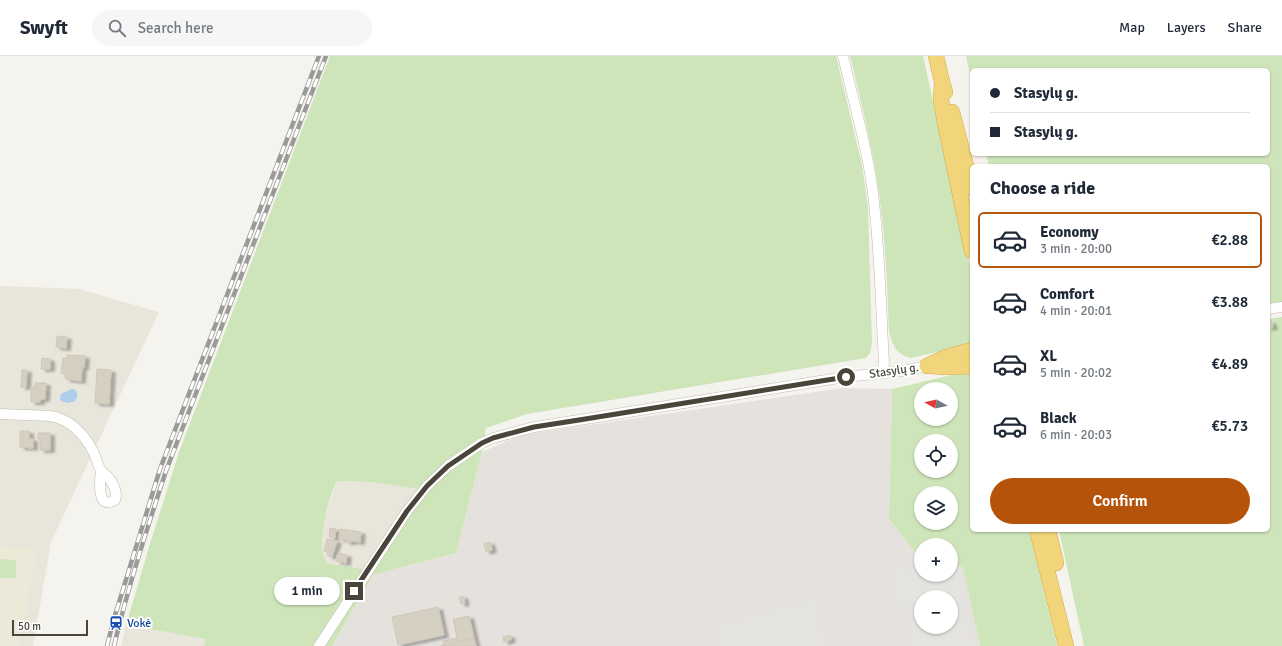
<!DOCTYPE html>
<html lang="en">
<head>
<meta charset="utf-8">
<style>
  :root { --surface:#fff; --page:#f6f6f7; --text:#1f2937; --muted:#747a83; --line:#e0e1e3; --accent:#b45309 }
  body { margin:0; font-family:Signika,sans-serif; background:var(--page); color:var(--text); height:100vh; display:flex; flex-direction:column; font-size:15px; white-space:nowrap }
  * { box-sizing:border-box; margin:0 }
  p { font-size:13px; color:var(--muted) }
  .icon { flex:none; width:22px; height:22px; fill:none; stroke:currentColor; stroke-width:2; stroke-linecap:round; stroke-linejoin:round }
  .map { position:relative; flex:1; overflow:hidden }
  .details { position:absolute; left:970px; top:108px; width:300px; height:368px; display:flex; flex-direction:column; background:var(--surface); border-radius:6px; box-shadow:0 1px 3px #0004 }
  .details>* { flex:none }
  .guide { position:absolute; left:970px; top:12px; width:300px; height:88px; border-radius:6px; box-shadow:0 1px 3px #0004; display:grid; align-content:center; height:88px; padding:0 20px; background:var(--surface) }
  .needle { width:26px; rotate:278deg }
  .controls { position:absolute; left:914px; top:326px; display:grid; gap:8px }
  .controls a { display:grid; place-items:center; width:44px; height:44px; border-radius:50%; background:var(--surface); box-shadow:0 1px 3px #0004; font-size:20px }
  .scale { position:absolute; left:12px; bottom:10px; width:76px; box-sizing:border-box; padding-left:4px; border:2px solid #49453a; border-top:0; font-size:11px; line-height:14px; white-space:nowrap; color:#49453a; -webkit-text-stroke:3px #fff; paint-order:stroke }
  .end { position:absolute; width:18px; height:18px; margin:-9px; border:5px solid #49453a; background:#fff; box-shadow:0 0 0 2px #fff }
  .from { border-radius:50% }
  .bubble { position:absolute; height:28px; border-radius:14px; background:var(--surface); box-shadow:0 1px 3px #0004; font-size:13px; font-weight:600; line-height:28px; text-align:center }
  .guide b { display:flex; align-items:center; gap:14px; height:38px; font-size:15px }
  .guide b+b { border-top:1px solid var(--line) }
  .guide i { width:10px; height:10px; background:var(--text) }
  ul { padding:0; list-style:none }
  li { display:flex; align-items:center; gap:12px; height:56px; margin:0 8px 6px; padding:0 12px; border:2px solid transparent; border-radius:6px }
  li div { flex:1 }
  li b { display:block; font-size:15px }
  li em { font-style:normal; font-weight:600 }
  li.current { border-color:var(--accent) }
  li>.icon { width:36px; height:36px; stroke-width:1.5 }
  h2 { padding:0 20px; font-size:18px; line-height:48px }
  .primary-button { display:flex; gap:8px; margin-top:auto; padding:8px 20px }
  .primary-button a { flex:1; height:46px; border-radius:24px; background:var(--accent); color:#fff; font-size:16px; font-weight:600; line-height:46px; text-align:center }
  header { display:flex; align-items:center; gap:24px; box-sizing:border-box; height:56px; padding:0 20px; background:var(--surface); border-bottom:1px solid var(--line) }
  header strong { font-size:19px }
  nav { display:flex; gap:22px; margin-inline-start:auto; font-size:14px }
  .search { width:280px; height:36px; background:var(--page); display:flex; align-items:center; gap:10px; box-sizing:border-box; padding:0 14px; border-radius:22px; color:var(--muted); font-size:15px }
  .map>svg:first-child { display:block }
</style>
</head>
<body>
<header>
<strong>Swyft</strong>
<div class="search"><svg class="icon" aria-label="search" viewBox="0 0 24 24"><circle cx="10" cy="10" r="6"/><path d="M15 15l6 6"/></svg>Search here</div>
<nav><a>Map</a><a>Layers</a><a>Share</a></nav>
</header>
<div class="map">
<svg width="1282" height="590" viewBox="0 0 1282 590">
  <defs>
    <filter id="shadow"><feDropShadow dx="4.5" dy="2.5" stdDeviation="1" flood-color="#0004"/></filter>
  </defs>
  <rect width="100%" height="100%" fill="#f5f3ed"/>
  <!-- residential -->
  <g fill="#e8e5db">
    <path d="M0,230L79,233L159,256L51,486L33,590H0Z"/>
    <path d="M341,425L371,426L418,433L363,513L326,507L322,496V483L325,463L331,441L337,427Z"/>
    <path d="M126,569L206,583L204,590H121Z"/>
  </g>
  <!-- industrial -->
  <path fill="#e5e2de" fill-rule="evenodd" d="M843,332L892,333L889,463L921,504V519H951V509L963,510L980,590H332L373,519L456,497L482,396L521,379ZM921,541H951V571H921Z"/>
  <!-- education -->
  <path fill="#ede9d8" d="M0,490L36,493L20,590H0Z"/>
  <!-- green -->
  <g fill="#cee5b9" fill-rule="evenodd">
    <path d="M330,0H836L862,109L868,152L872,288L870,297L866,302L527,358L486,372L482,396L456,497L373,519L332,590H204L206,583L126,569L149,491L179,396ZM341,425L371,426L418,433L363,513L326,507C325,503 323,499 322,494C321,478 328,440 337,426Z"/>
    <path d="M850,0H923L972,219V288L965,290L910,302C895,297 893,290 889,275C887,224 885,173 877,123C870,81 860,41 850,0Z"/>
    <path d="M966,0H1282V246L1268,248V110H989L986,98H1268V14H972V29Z"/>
    <path d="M1282,261V590H1084L1059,474H1268V263Z"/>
    <path d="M969,315H972V474H1029L1057,590H980L963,511L951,509V489H921V504L889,463L892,333ZM921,333H951V363H921ZM921,385H951V415H921ZM921,437H951V467H921Z"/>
    <path d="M0,503L16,504V522H0Z"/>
  </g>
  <!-- parking -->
  <g fill="#e4e3e0" fill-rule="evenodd">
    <path d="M892,512L921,513V519H951V514H961L977,590H912L904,558L891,541ZM921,541H951V571H921Z"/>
    <path d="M816,541L829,590H718L712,569Z"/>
  </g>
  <!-- water -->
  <path fill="#afcdec" d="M72,333H74C78,336 78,341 75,345L68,347L61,345L60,342L61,338Z"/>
  <!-- building -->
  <g fill="#d6d0c3" stroke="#d0c8b6" filter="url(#shadow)">
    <path d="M1271,265L1273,271L1268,272V266Z"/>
    <path d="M57,280L67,281L66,292L56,291Z"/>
    <path d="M67,299L85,300L84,312L82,311L81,325L65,323L66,318L61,317L63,302H67Z"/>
    <path d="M42,302L50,303V313H41Z"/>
    <path d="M97,313L111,314L109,348L95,347Z"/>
    <path d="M22,314H27L26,331H21Z"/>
    <path d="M35,327H46L45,343H40V346H31V331H35Z"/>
    <path d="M20,375H29V383H33V392L20,391Z"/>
    <path d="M38,377H50V394H40V383H38Z"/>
    <path d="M330,472L336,473L335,482L329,481Z"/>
    <path d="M340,473L361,476L360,486L352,485L351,486H346L347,484L339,483Z"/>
    <path d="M327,483L337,485L332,501L327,499L328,496L324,495Z"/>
    <path d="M490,486L492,494L486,496L484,488Z"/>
    <path d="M338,497L347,499L346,507L336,505Z"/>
    <path d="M463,540L465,547L461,548L459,541Z"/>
    <path d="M438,551L444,579L398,589L392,561Z"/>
    <path d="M469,560L474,582L458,586L453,563Z"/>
    <path d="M510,579L511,584L504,586L503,581Z"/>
    <path d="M457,582L458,586L474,582L476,590H440L444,589L443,585Z"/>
  </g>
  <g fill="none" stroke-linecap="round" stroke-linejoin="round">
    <defs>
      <g id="minor">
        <path d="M843,0C854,48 869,97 874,146C880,200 881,254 884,307L882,317"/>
        <path d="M1268,253L1282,251"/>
        <path d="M0,358L51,360C71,364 84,378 93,395C96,401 97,407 100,413C101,416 104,417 106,419C113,426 118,436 115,444C96,455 100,424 101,414"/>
        <path d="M319,590L407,455L427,430L448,410L482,387L493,382L534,371L579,364L845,321L903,315L927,310"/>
      </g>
      <g id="highway">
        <path d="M936,0L942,26L945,36"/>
        <path d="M942,26L941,44L945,67L972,195"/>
        <path d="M952,56L972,132"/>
        <path d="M927,310L944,302L972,294"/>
        <path d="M930,310L945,311L972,310"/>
        <path d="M1037,474L1066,590"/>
        <path d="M1048,474L1056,507"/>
      </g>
    </defs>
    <!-- minor casing -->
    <use href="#minor" stroke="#c0bcb0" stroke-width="11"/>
    <!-- highway casing -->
    <use href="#highway" stroke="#d2ac4a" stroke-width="16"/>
    <!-- minor -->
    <use href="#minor" stroke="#fff" stroke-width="10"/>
    <!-- highway -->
    <use href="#highway" stroke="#f2d57a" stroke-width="15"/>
    <defs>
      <g id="rail">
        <path d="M107,590L113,566L160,413L319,0"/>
        <path d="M114,590C128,531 147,473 166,415L326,0"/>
      </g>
    </defs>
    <!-- rail casing -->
    <use href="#rail" stroke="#9a9a9a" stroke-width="4.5"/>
    <!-- rail -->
    <use href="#rail" stroke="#fff" stroke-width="3" stroke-dasharray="9" stroke-linecap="butt"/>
  </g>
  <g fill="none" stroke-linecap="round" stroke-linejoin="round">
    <!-- route -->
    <path stroke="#49453a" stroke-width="5" d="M354,535L407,455L427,430L448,410L482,387L493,382L534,371L579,364L846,321"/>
  </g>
  <!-- icons -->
  <defs>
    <symbol id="station-bare" viewBox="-9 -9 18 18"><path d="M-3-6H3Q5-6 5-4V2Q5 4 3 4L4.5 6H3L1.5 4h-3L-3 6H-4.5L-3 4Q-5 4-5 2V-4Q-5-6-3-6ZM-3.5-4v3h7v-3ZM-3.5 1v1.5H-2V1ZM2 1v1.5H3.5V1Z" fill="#1a4fb4" stroke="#fff" stroke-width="2.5" paint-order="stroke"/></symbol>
  </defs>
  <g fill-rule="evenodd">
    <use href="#station-bare" x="106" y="557" width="20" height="20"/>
  </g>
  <g text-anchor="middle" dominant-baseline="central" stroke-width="4" stroke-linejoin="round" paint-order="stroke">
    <!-- street labels -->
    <g font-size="12" fill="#49453a" stroke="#fff">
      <text transform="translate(894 315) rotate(-8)">Stasylų g.</text>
    </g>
    <!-- transit labels -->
    <g font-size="12" fill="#164399" stroke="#fff" text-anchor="start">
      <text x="127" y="567">Vokė</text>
    </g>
  </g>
</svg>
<div class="controls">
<a><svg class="needle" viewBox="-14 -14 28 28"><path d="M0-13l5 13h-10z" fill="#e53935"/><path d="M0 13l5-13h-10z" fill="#747a83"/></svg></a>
<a><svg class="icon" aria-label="locate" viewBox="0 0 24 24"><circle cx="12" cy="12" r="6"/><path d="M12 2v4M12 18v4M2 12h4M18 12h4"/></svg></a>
<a><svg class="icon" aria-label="layers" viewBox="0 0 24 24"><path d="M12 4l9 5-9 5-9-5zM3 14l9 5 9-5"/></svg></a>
<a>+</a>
<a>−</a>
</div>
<div class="scale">50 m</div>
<i class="end from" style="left:846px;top:321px"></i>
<i class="end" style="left:354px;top:535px"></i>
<div class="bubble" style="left:274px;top:521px;width:66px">1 min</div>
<div class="guide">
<b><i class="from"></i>Stasylų g.</b>
<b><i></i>Stasylų g.</b>
</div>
<section class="details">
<h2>Choose a ride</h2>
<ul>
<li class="current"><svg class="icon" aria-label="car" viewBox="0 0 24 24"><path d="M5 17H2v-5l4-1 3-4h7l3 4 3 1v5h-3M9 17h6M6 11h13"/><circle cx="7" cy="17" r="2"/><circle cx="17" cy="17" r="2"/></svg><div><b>Economy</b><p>3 min · 20:00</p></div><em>€2.88</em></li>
<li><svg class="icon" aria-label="car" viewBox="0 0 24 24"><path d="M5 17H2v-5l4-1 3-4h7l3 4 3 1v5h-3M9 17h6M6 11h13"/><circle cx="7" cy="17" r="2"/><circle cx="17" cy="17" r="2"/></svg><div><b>Comfort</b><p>4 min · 20:01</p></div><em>€3.88</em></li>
<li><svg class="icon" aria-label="car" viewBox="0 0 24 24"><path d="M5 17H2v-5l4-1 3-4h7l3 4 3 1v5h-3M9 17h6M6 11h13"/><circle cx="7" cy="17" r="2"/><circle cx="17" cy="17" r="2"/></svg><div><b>XL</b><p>5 min · 20:02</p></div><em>€4.89</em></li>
<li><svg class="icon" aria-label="car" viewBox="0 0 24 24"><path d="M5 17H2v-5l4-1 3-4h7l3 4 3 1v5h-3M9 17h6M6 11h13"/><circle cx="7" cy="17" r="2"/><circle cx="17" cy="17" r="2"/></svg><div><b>Black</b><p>6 min · 20:03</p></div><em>€5.73</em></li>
</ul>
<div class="primary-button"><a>Confirm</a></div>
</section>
</div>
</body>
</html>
